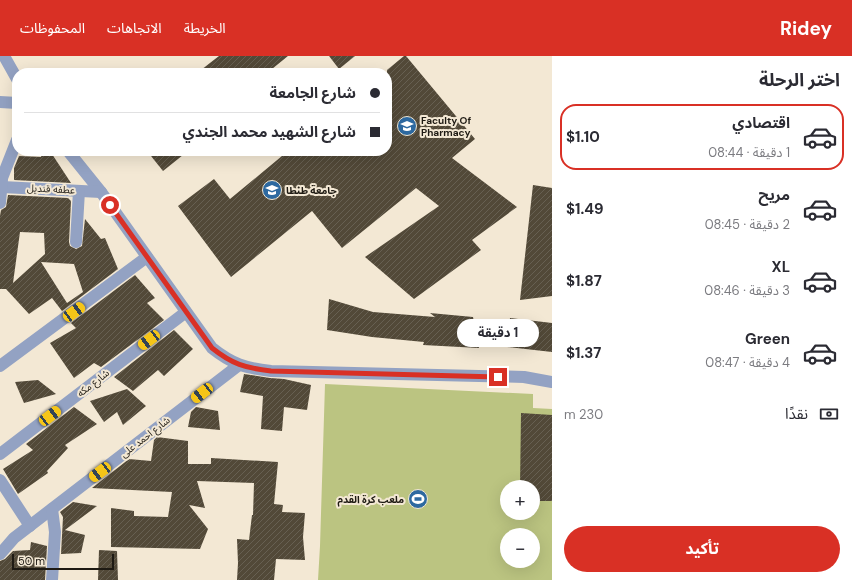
<!DOCTYPE html>
<html lang="ar">
<head>
<meta charset="utf-8">
<style>
  :root { --surface:#fff; --page:#f2f2f3; --text:#2b2b33; --muted:#7c7c81; --line:#e1e1e2; --accent:#d93025 }
  body { margin:0; font-family:"DM Sans","Noto Sans Arabic",sans-serif; background:var(--page); color:var(--text); direction:rtl; height:100vh; display:flex; flex-direction:column; font-size:15px; white-space:nowrap }
  * { box-sizing:border-box; margin:0 }
  p { font-size:13px; color:var(--muted) }
  .icon { flex:none; width:22px; height:22px; fill:none; stroke:currentColor; stroke-width:2; stroke-linecap:round; stroke-linejoin:round }
  .map { position:relative; flex:1; overflow:hidden; direction:ltr }
  .side { display:flex; flex-direction:column; background:var(--surface); width:300px }
  .side>* { flex:none }
  .hud { position:absolute; left:12px; top:12px; width:380px; height:88px; border-radius:16px; box-shadow:0 4px 16px #0002; direction:rtl; display:grid; align-content:center; height:88px; padding:0 12px; background:var(--surface) }
  .tools { position:absolute; left:500px; top:424px; display:grid; gap:8px }
  .tools a { display:grid; place-items:center; width:40px; height:40px; border-radius:50%; background:var(--surface); box-shadow:0 4px 16px #0002; font-size:20px }
  .scale { position:absolute; left:12px; bottom:10px; width:102px; box-sizing:border-box; padding-left:4px; border:2px solid #1e1a13; border-top:0; font-size:11px; line-height:14px; white-space:nowrap; color:#1e1a13; -webkit-text-stroke:3px #f3e8d4; paint-order:stroke }
  .end { position:absolute; width:18px; height:18px; margin:-9px; border:5px solid #d93025; background:#fff; box-shadow:0 0 0 2px #fff }
  .from { border-radius:50% }
  .bubble { position:absolute; height:28px; border-radius:14px; background:var(--surface); box-shadow:0 4px 16px #0002; font-size:13px; font-weight:700; line-height:28px; text-align:center; direction:rtl }
  .car { position:absolute; width:12px; height:24px; margin:-12px -6px; border-radius:5px; box-shadow:0 0 3px 1px #0007; background:linear-gradient(#f5c518 24%,#345 0 40%,#f5c518 0 76%,#345 0 86%,#f5c518 0) }
  .hud b { display:flex; align-items:center; gap:14px; height:38px; font-size:15px }
  .hud b+b { border-top:1px solid var(--line) }
  .hud i { width:10px; height:10px; background:var(--text) }
  ul { padding:0; list-style:none }
  li { display:flex; align-items:center; gap:12px; height:66px; margin:0 8px 6px; padding:0 4px; border:2px solid transparent; border-radius:16px }
  li div { flex:1 }
  li b { display:block; font-size:15px }
  li em { font-style:normal; font-weight:700 }
  li.active { border-color:var(--accent) }
  li>.icon { width:36px; height:36px; stroke-width:1.5 }
  h2 { padding:0 12px; font-size:18px; line-height:48px }
  .pay { display:flex; align-items:center; gap:10px; height:44px; padding:0 12px; font-size:15px }
  .pay p { margin-inline-start:auto }
  .cta { display:flex; gap:8px; margin-top:auto; padding:8px 12px }
  .cta a { flex:1; height:46px; border-radius:24px; background:var(--accent); color:#fff; font-size:16px; font-weight:700; line-height:46px; text-align:center }
  header { display:flex; align-items:center; gap:24px; box-sizing:border-box; height:56px; padding:0 20px; background:var(--accent); color:#fff }
  header strong { font-size:19px }
  nav { display:flex; gap:22px; margin-inline-start:auto; font-size:14px }
  main { display:flex; flex:1; min-height:0 }
  .map>svg:first-child { display:block }
</style>
</head>
<body>
<header>
<strong>Ridey</strong>
<nav><a>الخريطة</a><a>الاتجاهات</a><a>المحفوظات</a></nav>
</header>
<main>
<section class="side">
<h2>اختر الرحلة</h2>
<ul>
<li class="active"><svg class="icon" aria-label="car" viewBox="0 0 24 24"><path d="M5 17H2v-5l4-1 3-4h7l3 4 3 1v5h-3M9 17h6M6 11h13"/><circle cx="7" cy="17" r="2"/><circle cx="17" cy="17" r="2"/></svg><div><b>اقتصادي</b><p>1 دقيقة · 08:44</p></div><em>$1.10</em></li>
<li><svg class="icon" aria-label="car" viewBox="0 0 24 24"><path d="M5 17H2v-5l4-1 3-4h7l3 4 3 1v5h-3M9 17h6M6 11h13"/><circle cx="7" cy="17" r="2"/><circle cx="17" cy="17" r="2"/></svg><div><b>مريح</b><p>2 دقيقة · 08:45</p></div><em>$1.49</em></li>
<li><svg class="icon" aria-label="car" viewBox="0 0 24 24"><path d="M5 17H2v-5l4-1 3-4h7l3 4 3 1v5h-3M9 17h6M6 11h13"/><circle cx="7" cy="17" r="2"/><circle cx="17" cy="17" r="2"/></svg><div><b>XL</b><p>3 دقيقة · 08:46</p></div><em>$1.87</em></li>
<li><svg class="icon" aria-label="car" viewBox="0 0 24 24"><path d="M5 17H2v-5l4-1 3-4h7l3 4 3 1v5h-3M9 17h6M6 11h13"/><circle cx="7" cy="17" r="2"/><circle cx="17" cy="17" r="2"/></svg><div><b>Green</b><p>4 دقيقة · 08:47</p></div><em>$1.37</em></li>
</ul>
<div class="pay"><svg class="icon" aria-label="cash" viewBox="0 0 24 24"><path d="M3 7h18v10H3z"/><circle cx="12" cy="12" r="2"/></svg>نقدًا<p>230 m</p></div>
<div class="cta"><a>تأكيد</a></div>
</section>
<div class="map">
<svg width="552" height="524" viewBox="0 0 552 524">
  <defs>
    <pattern id="building-hatch" width="6" height="6" patternUnits="userSpaceOnUse"><rect width="6" height="6" fill="#524938"/><path d="M-1 1l2-2M0 6l6-6M5 7l2-2" fill="none" stroke="#676052"/></pattern>
  </defs>
  <rect width="100%" height="100%" fill="#f3e8d4"/>
  <!-- green -->
  <path fill="#bbc481" fill-rule="evenodd" d="M325,328L533,338V352L552,353V524H318L320,490ZM507,431H533V457H507ZM507,479H533V505H507Z"/>
  <!-- building -->
  <g fill="url(#building-hatch)" fill-rule="evenodd">
    <path d="M219,0H288L267,17H197Z"/>
    <path d="M329,0H355L339,13Z"/>
    <path d="M404,0H406L475,83L452,102L517,151L472,184L481,194L414,243L365,201L439,150L416,132L342,192L312,155L231,221L178,150L214,123L230,143L288,95H387V14Z"/>
    <path d="M43,95H50L71,127L14,124V112L19,100L41,101Z"/>
    <path d="M147,95H188L163,115Z"/>
    <path d="M533,129L552,132V240L520,244Z"/>
    <path d="M8,139L68,142L71,145L69,186L70,190L76,193L82,190L85,163L101,183L105,182L118,213L62,255L52,242L29,258L6,233H0V160L1,154L6,151ZM20,176L44,177L45,198L13,227ZM41,206L74,208L83,236L67,247Z"/>
    <path d="M135,219L155,242L147,247L164,264L101,311L94,307L74,322L50,287L76,272L71,267Z"/>
    <path d="M329,243L373,256L435,261L430,257L473,261L479,292L423,289L424,286L372,281L327,274Z"/>
    <path d="M510,262L552,267V296L507,291Z"/>
    <path d="M174,274L193,293L164,320L158,314L133,335L114,321Z"/>
    <path d="M244,318L270,322L284,323L311,329L307,354L284,351L282,375L261,373L263,340L240,336Z"/>
    <path d="M38,324L56,338L24,347L15,326Z"/>
    <path d="M127,333L146,350L123,369L117,356L104,366L90,345Z"/>
    <path d="M74,351L97,368L65,389L68,392L47,415L48,417L18,438L3,413L33,394L26,388Z"/>
    <path d="M196,351L218,355L220,374L188,371L191,356Z"/>
    <path d="M521,357L552,359V445H533V431H520Z"/>
    <path d="M157,381L188,385V408H211V402L278,406L274,448L283,449L282,456L305,457L303,481L305,504L276,503L274,524H237L238,507L237,483L249,484L252,459H253L254,427L197,425L205,452L189,449L208,473L200,493L111,491V452L134,455V460L168,461L172,436L92,432L129,403L151,405L154,384Z"/>
    <path d="M73,446L97,450L65,474L85,479L81,497L61,498L63,461L60,456Z"/>
    <path d="M31,486L47,490L45,524H0V505L5,503L13,495L30,494Z"/>
    <path d="M99,494L117,495L118,524H98Z"/>
  </g>
  <g fill="none" stroke-linecap="round" stroke-linejoin="round">
    <!-- minor -->
    <g stroke="#93a2c3" stroke-width="12">
      <path d="M4,0L17,23"/>
      <path d="M0,46L17,47"/>
      <path d="M68,95L101,136L212,292C232,308 245,312 271,315L524,321L552,326"/>
      <path d="M2,122L17,84"/>
      <path d="M2,131L101,136"/>
      <path d="M0,147L2,123"/>
      <path d="M76,186L79,135"/>
      <path d="M0,310L147,201"/>
      <path d="M0,398L186,256"/>
      <path d="M0,424L30,470"/>
      <path d="M0,498L14,482L239,309"/>
      <path d="M52,524L55,476L52,453"/>
    </g>
  </g>
  <g fill="none" stroke-linecap="round" stroke-linejoin="round">
    <!-- route -->
    <path stroke="#d93025" stroke-width="5" d="M110,149L212,292C232,308 245,312 271,315L498,321"/>
  </g>
  <!-- icons -->
  <defs>
    <symbol id="university-disc" viewBox="-11 -11 22 22"><circle r="9.5" fill="#2d69a0" stroke="#f3e8d4"/><path d="M0-5L7-2L0 1L-7-2ZM-4 1L0 2.5L4 1V4Q0 6-4 4Z" fill="#fff"/></symbol>
    <symbol id="stadium-disc" viewBox="-11 -11 22 22"><circle r="9.5" fill="#2d69a0" stroke="#f3e8d4"/><path d="M0-5a6.5 5 0 1 0 0 10a6.5 5 0 1 0 0-10ZM-3.5-1.8h7v3.6h-7Z" fill="#fff"/></symbol>
  </defs>
  <g fill-rule="evenodd">
    <use href="#university-disc" x="396" y="59" width="22" height="22"/>
    <use href="#university-disc" x="261" y="123" width="22" height="22"/>
    <use href="#stadium-disc" x="407" y="432" width="22" height="22"/>
  </g>
  <g text-anchor="middle" dominant-baseline="central" stroke-width="4" stroke-linejoin="round" paint-order="stroke">
    <!-- poi labels -->
    <g font-size="10" font-weight="bold" fill="#1e1a13" stroke="#f3e8d4" text-anchor="start">
      <text x="421" y="64">Faculty Of<tspan x="421" dy="12">Pharmacy</tspan></text>
      <text x="286" y="134">جامعة طنطا</text>
      <text x="404" y="443" text-anchor="end">ملعب كرة القدم</text>
    </g>
    <!-- street labels -->
    <g font-size="10" fill="#1e1a13" stroke="#f3e8d4">
      <text transform="translate(51 133) rotate(3)">عطفه قنديل</text>
      <text transform="translate(93 327) rotate(-38)">شارع مكه</text>
      <text transform="translate(145 381) rotate(-38)">شارع احمد على</text>
    </g>
  </g>
</svg>
<div class="tools">
<a>+</a>
<a>−</a>
</div>
<div class="scale">50 m</div>
<i class="end from" style="left:110px;top:149px"></i>
<i class="end" style="left:498px;top:321px"></i>
<div class="bubble" style="left:457px;top:263px;width:82px">1 دقيقة</div>
<i class="car" style="left:74px;top:256px;rotate:54deg"></i>
<i class="car" style="left:149px;top:284px;rotate:233deg"></i>
<i class="car" style="left:202px;top:337px;rotate:232deg"></i>
<i class="car" style="left:50px;top:360px;rotate:53deg"></i>
<i class="car" style="left:100px;top:416px;rotate:233deg"></i>
<div class="hud">
<b><i class="from"></i>شارع الجامعة</b>
<b><i></i>شارع الشهيد محمد الجندي</b>
</div>
</div>
</main>
</body>
</html>
